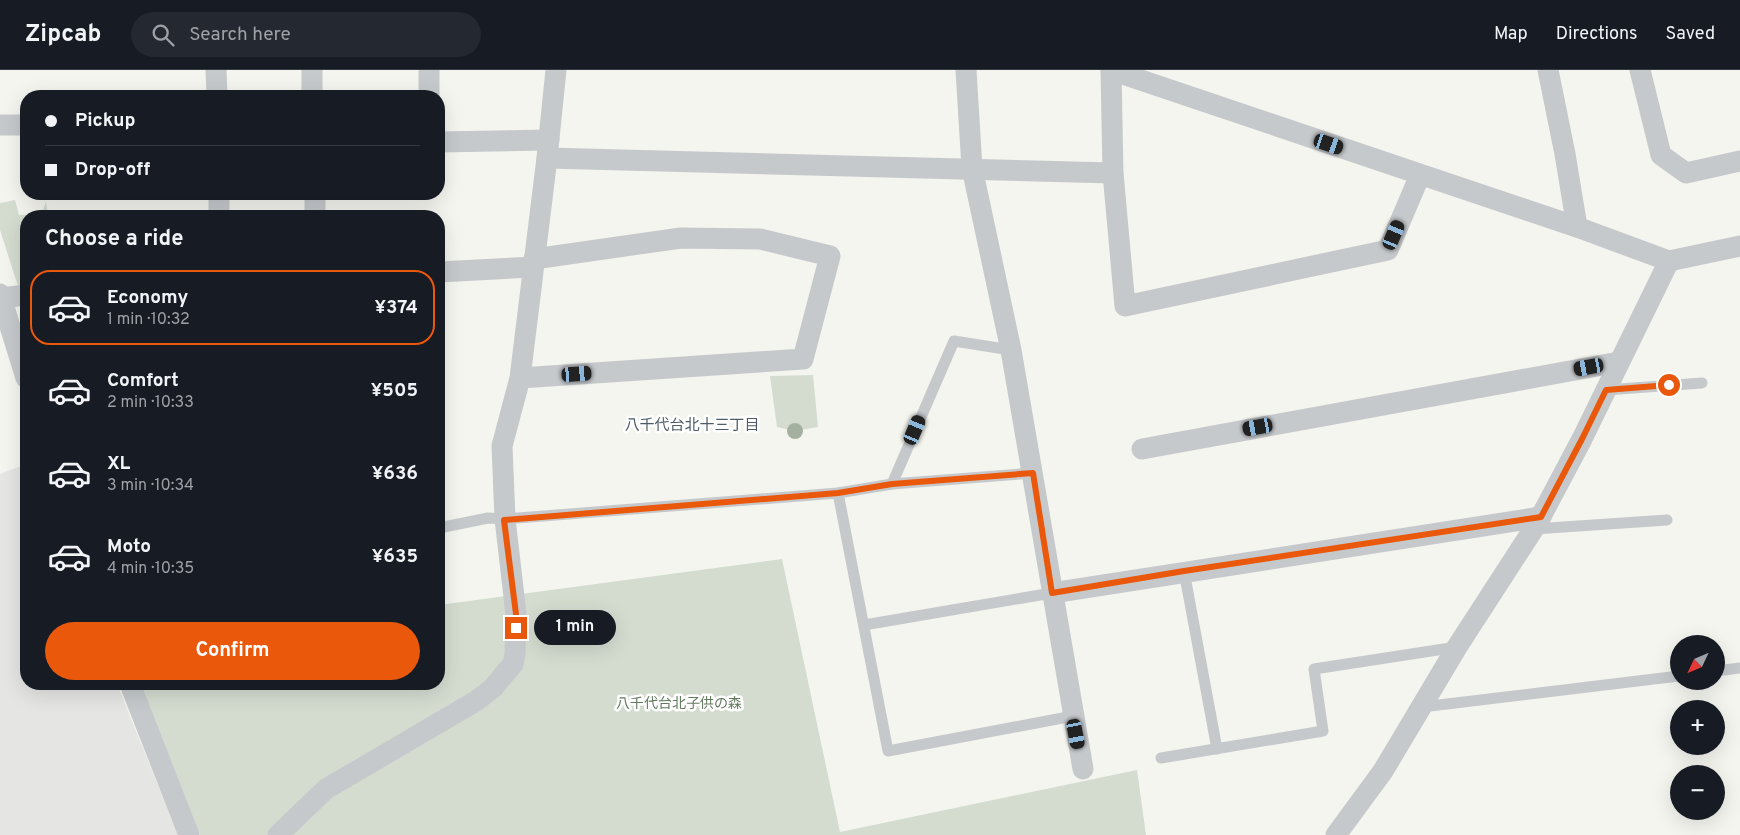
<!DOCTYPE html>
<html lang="en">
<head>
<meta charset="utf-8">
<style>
  :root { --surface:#171b24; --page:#242831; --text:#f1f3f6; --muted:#9ea1a6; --line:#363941; --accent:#ea580c }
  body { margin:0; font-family:Overpass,"Noto Sans JP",sans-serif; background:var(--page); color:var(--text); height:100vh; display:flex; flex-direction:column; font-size:19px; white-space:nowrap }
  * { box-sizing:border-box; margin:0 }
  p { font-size:16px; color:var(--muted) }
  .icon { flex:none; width:28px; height:28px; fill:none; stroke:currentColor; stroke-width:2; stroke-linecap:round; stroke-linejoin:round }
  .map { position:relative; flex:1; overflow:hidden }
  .side { position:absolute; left:20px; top:140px; width:425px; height:480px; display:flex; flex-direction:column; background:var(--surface); border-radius:20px; box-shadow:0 5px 20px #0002 }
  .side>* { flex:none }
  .hud { position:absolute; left:20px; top:20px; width:425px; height:110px; border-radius:20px; box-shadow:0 5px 20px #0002; display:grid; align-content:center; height:110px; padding:0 25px; background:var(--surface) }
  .needle { width:32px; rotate:226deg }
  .buttons { position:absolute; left:1670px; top:565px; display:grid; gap:10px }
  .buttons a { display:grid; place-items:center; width:55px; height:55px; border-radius:50%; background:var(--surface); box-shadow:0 5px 20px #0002; font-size:25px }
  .end { position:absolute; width:22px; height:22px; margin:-11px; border:6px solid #ea580c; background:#fff; box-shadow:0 0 0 2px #fff }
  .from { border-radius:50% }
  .bubble { position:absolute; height:35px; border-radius:18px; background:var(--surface); box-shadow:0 5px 20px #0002; font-size:16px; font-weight:700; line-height:35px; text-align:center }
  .car { position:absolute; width:15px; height:30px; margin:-15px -8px; border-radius:6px; box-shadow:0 0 4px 1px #0007; background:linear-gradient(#222 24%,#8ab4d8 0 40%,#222 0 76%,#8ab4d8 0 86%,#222 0) }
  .hud b { display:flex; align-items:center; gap:18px; height:48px; font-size:19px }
  .hud b+b { border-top:1px solid var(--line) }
  .hud i { width:12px; height:12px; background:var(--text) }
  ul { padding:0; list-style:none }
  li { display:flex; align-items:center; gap:15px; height:75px; margin:0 10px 8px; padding:0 15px; border:2px solid transparent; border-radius:20px }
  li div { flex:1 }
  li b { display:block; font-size:19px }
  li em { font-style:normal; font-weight:700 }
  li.active { border-color:var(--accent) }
  li>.icon { width:45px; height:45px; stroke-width:1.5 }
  h2 { padding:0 25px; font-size:22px; line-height:60px }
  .primary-button { display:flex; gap:10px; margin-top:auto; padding:10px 25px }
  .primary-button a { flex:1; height:58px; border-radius:30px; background:var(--accent); color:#fff; font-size:20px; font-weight:700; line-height:58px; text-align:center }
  header { display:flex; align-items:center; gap:30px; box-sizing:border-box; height:70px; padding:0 25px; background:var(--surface); border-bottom:1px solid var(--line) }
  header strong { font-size:24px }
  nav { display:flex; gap:28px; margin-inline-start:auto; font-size:18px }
  .search { width:350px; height:45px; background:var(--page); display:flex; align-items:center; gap:12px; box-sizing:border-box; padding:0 18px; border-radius:28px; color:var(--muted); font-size:19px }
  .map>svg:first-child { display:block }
</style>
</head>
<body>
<header>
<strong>Zipcab</strong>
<div class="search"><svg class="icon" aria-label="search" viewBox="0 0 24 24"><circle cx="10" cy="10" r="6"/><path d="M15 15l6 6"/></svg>Search here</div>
<nav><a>Map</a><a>Directions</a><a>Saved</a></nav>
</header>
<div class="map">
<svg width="1740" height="765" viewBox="0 0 1740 765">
  <rect width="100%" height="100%" fill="#f4f5ef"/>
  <!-- built -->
  <path fill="#e5e6e3" d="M26,394V614H117L178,765H0V404Z"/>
  <!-- green -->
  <g fill="#d4dcd0">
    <path d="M15,130L19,145L42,144L46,131L48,146H26V214L18,216L0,160V133Z"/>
    <path d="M813,305L818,357L795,361L777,357L770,306Z"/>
    <path d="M782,489L840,762L1137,700L1146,765H200L141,614H439V535Z"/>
  </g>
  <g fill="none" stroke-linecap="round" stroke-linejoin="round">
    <!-- service -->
    <g stroke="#c6c9cc" stroke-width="11">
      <path d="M1606,320L1702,313"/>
      <path d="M892,414L954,271L1011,280"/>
      <path d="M838,423L888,681L1073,646"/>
      <path d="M439,458L488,448L505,449L838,423L892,414L1033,403"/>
      <path d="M1534,459L1667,450"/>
      <path d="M1184,501L1217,679"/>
      <path d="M864,555L1052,523"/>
      <path d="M1716,601L1740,598"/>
      <path d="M1422,637L1679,606"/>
      <path d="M1161,688L1323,661L1314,599L1457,577"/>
    </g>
    <!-- minor -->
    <g stroke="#c6c9cc" stroke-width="21">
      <path d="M216,0L217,26"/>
      <path d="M312,0V26"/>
      <path d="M429,0V26"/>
      <path d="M966,0L972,98L1011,280L1083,699"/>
      <path d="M1111,0L1577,157L1669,191L1740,176"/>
      <path d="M1111,0L1113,103L1125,236L1388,180L1420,105"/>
      <path d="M1548,0L1565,84L1577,157"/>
      <path d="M1640,0L1661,85L1686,103L1740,91"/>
      <path d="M0,55H26"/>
      <path d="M439,72L549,70"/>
      <path d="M547,88L1113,103"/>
      <path d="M219,124V146"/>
      <path d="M315,124V146"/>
      <path d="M439,202L533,197"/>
      <path d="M0,224L26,308"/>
      <path d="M1,228L26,225"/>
      <path d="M520,308L803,289L830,186L760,169L681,168L534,189"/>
      <path d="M1142,379L1619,292"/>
      <path d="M1052,523L1541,447"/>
      <path d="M130,614L189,765"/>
      <path d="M278,765L326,719L476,631L493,618L507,601L513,594L515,584L516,544L505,449L502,376L520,308L547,88L556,0"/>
      <path d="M1336,765L1383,701L1457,577L1538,452L1582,369L1669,191"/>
    </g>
  </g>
  <!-- trees -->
  <circle fill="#a5b1a0" cx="795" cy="361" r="8"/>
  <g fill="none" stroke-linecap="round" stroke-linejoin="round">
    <!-- route -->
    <path stroke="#ea580c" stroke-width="6" d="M516,558V544L504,450L838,423L892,414L1033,403L1052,523L1184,501L1541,447L1582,369L1606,320L1669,315"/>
  </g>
  <g text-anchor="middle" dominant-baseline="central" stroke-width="5" stroke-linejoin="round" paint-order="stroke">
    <!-- park labels -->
    <g font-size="14" fill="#647a60" stroke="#fff">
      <text x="679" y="634">八千代台北子供の森</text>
    </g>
    <!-- neighbourhood labels -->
    <g font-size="15" fill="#4f5c68" stroke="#fff">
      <text x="692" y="356">八千代台北十三丁目</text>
    </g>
  </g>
</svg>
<div class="buttons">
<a><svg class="needle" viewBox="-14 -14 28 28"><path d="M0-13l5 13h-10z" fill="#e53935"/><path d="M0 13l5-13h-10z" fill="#9ea1a6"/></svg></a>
<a>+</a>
<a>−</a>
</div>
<i class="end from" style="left:1669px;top:315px"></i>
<i class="end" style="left:516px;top:558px"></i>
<div class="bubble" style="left:534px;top:540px;width:82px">1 min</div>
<i class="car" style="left:1329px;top:74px;rotate:109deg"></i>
<i class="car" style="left:1394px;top:165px;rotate:23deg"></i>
<i class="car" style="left:1589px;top:297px;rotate:260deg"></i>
<i class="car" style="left:577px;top:304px;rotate:86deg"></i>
<i class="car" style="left:1258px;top:357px;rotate:260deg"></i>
<i class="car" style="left:915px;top:360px;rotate:23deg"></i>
<i class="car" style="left:1076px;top:664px;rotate:169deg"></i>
<div class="hud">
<b><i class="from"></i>Pickup</b>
<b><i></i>Drop-off</b>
</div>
<section class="side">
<h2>Choose a ride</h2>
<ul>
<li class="active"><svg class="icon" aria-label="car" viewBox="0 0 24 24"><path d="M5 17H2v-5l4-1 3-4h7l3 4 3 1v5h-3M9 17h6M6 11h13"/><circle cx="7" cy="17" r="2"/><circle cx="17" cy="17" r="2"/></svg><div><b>Economy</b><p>1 min · 10:32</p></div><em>¥374</em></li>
<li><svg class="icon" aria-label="car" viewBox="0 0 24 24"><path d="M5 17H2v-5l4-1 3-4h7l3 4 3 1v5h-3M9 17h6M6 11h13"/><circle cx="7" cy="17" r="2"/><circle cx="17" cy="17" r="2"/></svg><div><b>Comfort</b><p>2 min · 10:33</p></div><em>¥505</em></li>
<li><svg class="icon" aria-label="car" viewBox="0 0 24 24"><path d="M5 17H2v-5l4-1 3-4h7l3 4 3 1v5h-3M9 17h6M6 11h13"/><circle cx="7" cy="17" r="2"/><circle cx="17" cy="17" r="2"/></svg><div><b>XL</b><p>3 min · 10:34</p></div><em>¥636</em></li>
<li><svg class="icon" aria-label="car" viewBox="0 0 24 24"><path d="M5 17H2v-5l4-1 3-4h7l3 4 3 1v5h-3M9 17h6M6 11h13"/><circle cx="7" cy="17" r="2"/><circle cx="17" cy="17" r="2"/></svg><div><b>Moto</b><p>4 min · 10:35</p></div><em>¥635</em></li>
</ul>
<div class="primary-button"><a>Confirm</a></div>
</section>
</div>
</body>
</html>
